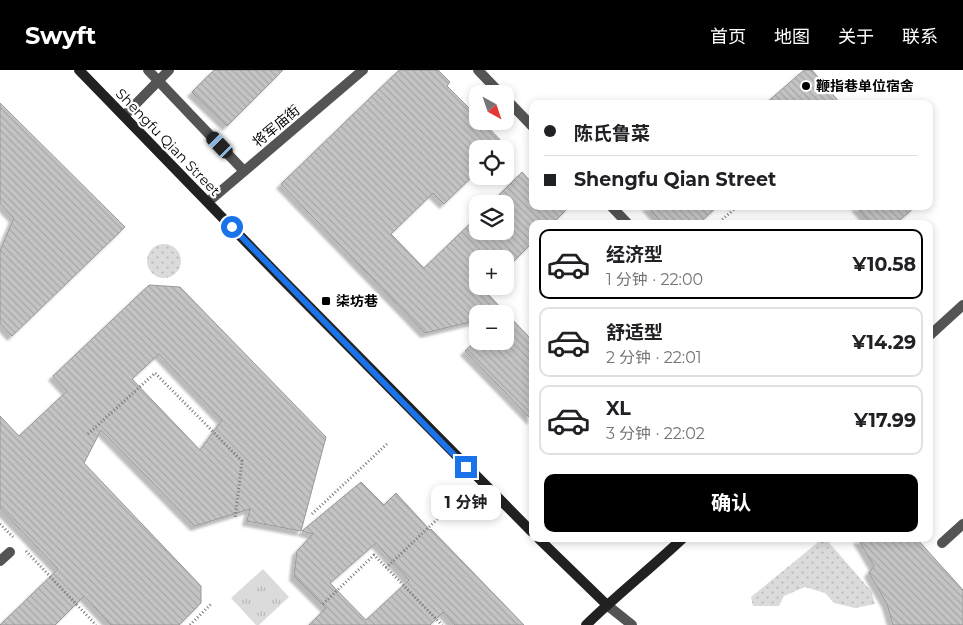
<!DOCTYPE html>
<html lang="zh">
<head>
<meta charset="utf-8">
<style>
  :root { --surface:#fff; --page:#f6f6f6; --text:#202124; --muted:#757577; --line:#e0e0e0; --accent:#000 }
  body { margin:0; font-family:Montserrat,"Noto Sans SC",sans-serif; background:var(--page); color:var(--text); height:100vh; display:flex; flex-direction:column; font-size:19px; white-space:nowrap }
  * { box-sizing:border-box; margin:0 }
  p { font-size:16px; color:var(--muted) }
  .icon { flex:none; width:28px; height:28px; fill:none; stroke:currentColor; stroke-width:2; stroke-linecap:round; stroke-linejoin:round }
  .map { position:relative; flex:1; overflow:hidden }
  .side { position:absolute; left:529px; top:150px; width:404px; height:322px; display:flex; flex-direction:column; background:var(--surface); border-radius:10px; box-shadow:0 2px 8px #0003 }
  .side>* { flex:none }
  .banner { position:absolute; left:529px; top:30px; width:404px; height:110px; border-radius:10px; box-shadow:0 2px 8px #0003; display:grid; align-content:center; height:110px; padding:0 15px; background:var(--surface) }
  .needle { width:32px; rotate:140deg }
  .fabs { position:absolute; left:469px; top:15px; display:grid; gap:10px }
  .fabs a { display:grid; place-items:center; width:45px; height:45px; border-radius:10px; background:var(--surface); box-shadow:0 2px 8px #0003; font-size:25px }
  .end { position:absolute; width:22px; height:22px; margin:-11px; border:6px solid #1a73e8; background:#fff; box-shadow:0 0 0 2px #fff }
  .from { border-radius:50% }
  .bubble { position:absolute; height:35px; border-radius:10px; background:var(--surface); box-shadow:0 2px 8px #0003; font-size:16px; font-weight:700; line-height:35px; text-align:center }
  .car { position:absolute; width:15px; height:30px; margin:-15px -8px; border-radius:6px; box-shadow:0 0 4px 1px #0007; background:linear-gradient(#222 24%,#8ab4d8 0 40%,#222 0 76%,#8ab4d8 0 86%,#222 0) }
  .banner b { display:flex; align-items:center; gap:18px; height:48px; font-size:19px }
  .banner b+b { border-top:1px solid var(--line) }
  .banner i { width:12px; height:12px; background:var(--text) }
  ul { padding:9px 0 0; list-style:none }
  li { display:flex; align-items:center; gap:15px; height:70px; margin:0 10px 8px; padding:0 5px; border:2px solid var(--line); border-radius:10px }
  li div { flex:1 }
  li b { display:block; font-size:19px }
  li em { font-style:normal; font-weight:700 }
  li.active { border-color:var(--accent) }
  li>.icon { width:45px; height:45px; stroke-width:1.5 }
  .button { display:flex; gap:10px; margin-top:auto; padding:10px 15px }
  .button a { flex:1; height:58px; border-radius:10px; background:var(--accent); color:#fff; font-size:20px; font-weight:700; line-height:58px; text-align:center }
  header { display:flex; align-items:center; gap:30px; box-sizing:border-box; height:70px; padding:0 25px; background:var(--accent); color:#fff }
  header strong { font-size:24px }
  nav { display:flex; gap:28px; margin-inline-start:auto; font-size:18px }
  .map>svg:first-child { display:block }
</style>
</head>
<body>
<header>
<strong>Swyft</strong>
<nav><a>首页</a><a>地图</a><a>关于</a><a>联系</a></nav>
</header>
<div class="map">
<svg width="963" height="555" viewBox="0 0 963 555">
  <defs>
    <pattern id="grass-tufts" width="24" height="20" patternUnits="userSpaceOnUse" patternTransform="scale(1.25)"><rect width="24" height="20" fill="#dbdbdb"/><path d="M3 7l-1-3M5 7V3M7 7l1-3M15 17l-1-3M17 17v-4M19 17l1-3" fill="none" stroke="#bababa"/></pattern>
    <pattern id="garden-dots" width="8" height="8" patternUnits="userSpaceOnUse" patternTransform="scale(1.25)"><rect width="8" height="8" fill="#dbdbdb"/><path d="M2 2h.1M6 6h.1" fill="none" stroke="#bababa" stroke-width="1.8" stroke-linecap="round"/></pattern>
    <pattern id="building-back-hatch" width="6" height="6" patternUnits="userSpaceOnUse" patternTransform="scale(1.25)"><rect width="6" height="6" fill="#c4c4c4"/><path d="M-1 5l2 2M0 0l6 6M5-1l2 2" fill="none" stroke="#a7a7a7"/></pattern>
    <filter id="shadow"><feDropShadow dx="-4.5" dy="4.5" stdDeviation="1" flood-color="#0004"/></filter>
  </defs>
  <rect width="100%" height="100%" fill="#fff"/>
  <!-- grass -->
  <path fill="url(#grass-tufts)" d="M263,499L289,527L259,555H256L231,528Z"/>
  <!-- garden -->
  <g fill="url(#garden-dots)">
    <circle cx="164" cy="191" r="17"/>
    <path d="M822,469H826L871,521L875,534L855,538L834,533L825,523L805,517L784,526L779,536H753L751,527Z"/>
  </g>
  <!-- building -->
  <g fill="url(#building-back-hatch)" stroke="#989898" fill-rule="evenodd" filter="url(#shadow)">
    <path d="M214,0H283L227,56L192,22Z"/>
    <path d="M399,0H438L450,12L447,16L478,47V51H482L509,79H478V101L444,134L433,123L391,164L424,198L478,146V161H505V134H490L522,102L532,113V136H570L552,154H532V173L505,200V189H478V216H489L484,220L532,270V350L465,281L478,269V271H505V244H478V250L425,263L281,114Z"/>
    <path d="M804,0H812L841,34H765Z"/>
    <path d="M0,33L125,157L12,266L0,253V181L14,148L0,133Z"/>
    <path d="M647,136H718L698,154H663Z"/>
    <path d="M856,136H916L895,154H871Z"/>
    <path d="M149,215L180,217L326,367L301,461L247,451L250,439L195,456L101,360L84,393L201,516V533L179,555H111L84,526L55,555H0L58,499L0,438V346L19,366L67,321L53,306ZM159,284L222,350L200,380L132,309Z"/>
    <path d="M361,412L384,435L396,423L430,460L431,459L524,555H455L443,542L430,555H309L326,538L294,506L297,481L313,464L302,461ZM376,473L409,510L366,550L330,513Z"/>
    <path d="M858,469H917L963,520V555H893L887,534L869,503L874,496Z"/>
  </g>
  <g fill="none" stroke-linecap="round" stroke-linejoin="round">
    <!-- path -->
    <g stroke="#767676" stroke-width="3" stroke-dasharray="1 2.5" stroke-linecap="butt">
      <path d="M717,154L738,136"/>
      <path d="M88,364L155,303L242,391L235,449"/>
      <path d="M312,444L388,373"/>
      <path d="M0,454L13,467"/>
      <path d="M26,481L96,555"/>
      <path d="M386,498L450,437"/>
      <path d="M323,534L374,485L442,555"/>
      <path d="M190,555L212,533"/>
    </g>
    <!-- lane -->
    <g stroke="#545454" stroke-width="10">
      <path d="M942,473L963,454"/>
      <path d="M607,535L632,555"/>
    </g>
    <!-- street -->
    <g stroke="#545454" stroke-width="10">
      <path d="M148,0L244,101"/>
      <path d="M478,0L501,24"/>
      <path d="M505,28L532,56"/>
      <path d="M124,46L169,0"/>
      <path d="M208,132L363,0"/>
      <path d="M611,136L628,154"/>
      <path d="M929,266L963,235"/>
      <path d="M0,491L10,482"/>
    </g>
    <!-- secondary -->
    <g stroke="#212121" stroke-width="10">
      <path d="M79,0L280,207L532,462"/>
      <path d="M539,469L607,535"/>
      <path d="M586,555C617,525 650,499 682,469"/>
    </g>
  </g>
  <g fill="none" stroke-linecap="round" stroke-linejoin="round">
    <!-- route -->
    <path stroke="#1a73e8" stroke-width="6" d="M232,157L466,397"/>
  </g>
  <!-- markers -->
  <g fill="#000" stroke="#fff" stroke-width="2">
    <circle cx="806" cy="16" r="5"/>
    <rect x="321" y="226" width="10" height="10" rx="2.5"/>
  </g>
  <g text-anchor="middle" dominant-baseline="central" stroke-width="4.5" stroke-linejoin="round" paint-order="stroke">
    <!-- poi labels -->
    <g font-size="14" font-weight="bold" fill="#000" stroke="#fff" text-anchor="start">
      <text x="816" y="16">鞭指巷单位宿舍</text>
      <text x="336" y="231">柒坊巷</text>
    </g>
    <!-- street labels -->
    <g font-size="14" fill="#000" stroke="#fff">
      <text transform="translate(276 56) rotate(-40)">将军庙街</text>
      <text transform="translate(168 72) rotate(46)">Shengfu Qian Street</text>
    </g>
  </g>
</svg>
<div class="fabs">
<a><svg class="needle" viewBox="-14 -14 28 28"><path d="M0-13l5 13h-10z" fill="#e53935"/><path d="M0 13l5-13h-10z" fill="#757577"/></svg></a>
<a><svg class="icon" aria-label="locate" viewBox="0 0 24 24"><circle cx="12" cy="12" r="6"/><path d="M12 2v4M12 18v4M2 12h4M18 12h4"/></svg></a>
<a><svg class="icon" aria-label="layers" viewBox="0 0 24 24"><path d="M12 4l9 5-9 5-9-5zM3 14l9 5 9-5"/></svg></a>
<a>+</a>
<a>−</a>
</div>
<i class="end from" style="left:232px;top:157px"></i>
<i class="end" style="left:466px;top:397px"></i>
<div class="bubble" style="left:431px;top:415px;width:70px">1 分钟</div>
<i class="car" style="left:220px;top:75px;rotate:316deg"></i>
<div class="banner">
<b><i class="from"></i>陈氏鲁菜</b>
<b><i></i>Shengfu Qian Street</b>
</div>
<section class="side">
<ul>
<li class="active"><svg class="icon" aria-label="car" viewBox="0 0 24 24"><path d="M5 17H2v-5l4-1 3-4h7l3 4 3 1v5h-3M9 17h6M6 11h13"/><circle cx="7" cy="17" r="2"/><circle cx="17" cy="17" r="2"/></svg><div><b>经济型</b><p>1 分钟 · 22:00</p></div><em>¥10.58</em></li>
<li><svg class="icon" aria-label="car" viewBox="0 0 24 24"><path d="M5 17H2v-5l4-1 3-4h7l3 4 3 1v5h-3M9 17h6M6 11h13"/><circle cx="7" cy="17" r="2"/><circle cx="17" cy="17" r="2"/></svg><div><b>舒适型</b><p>2 分钟 · 22:01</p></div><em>¥14.29</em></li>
<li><svg class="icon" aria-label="car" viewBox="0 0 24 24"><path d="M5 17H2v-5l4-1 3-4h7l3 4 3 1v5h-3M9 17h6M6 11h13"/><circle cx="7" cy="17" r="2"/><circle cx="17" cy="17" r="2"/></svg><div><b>XL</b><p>3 分钟 · 22:02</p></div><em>¥17.99</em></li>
</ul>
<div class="button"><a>确认</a></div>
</section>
</div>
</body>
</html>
